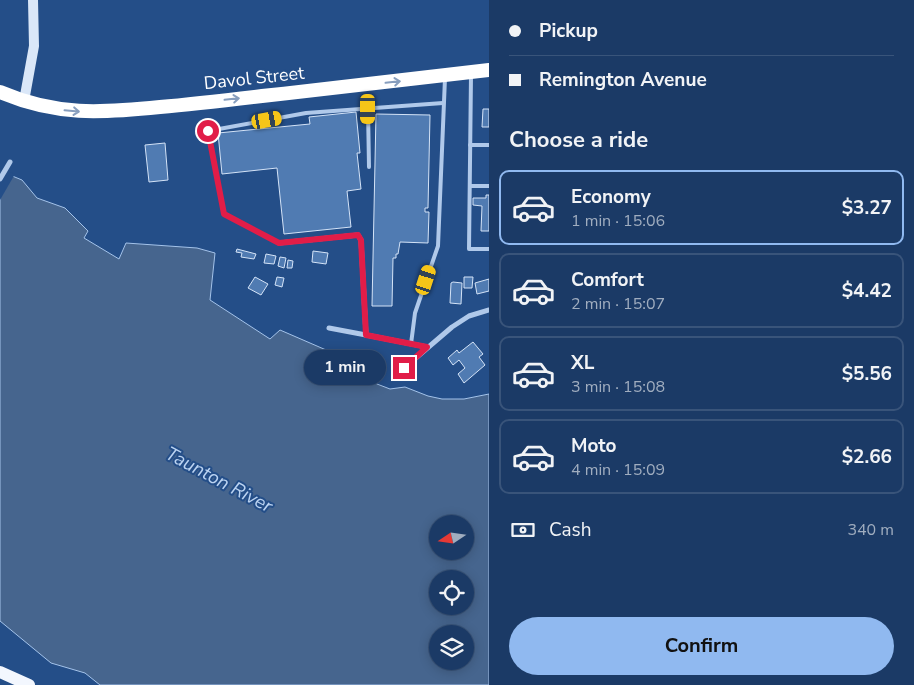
<!DOCTYPE html>
<html lang="en">
<head>
<meta charset="utf-8">
<style>
  :root { --surface:#1b3a66; --page:#24416c; --text:#f1f3f6; --muted:#a0adbf; --line:#39547a; --accent:#90b9f0 }
  body { margin:0; font-family:"Nunito Sans",sans-serif; background:var(--page); color:var(--text); height:100vh; display:flex; flex-direction:column; font-size:19px; white-space:nowrap }
  * { box-sizing:border-box; margin:0 }
  p { font-size:16px; color:var(--muted) }
  .icon { flex:none; width:28px; height:28px; fill:none; stroke:currentColor; stroke-width:2; stroke-linecap:round; stroke-linejoin:round }
  .map { position:relative; flex:1; overflow:hidden }
  .sheet { display:flex; flex-direction:column; background:var(--surface); width:425px }
  .sheet>* { flex:none }
  .guide { display:grid; align-content:center; height:110px; padding:0 20px; background:var(--surface) }
  .needle { width:32px; rotate:257deg }
  .fabs { position:absolute; left:429px; top:515px; display:grid; gap:10px }
  .fabs a { display:grid; place-items:center; width:45px; height:45px; border-radius:50%; background:var(--surface); box-shadow:0 2px 12px #0003,0 0 0 1px var(--line); font-size:25px }
  .end { position:absolute; width:22px; height:22px; margin:-11px; border:6px solid #e11d48; background:#fff; box-shadow:0 0 0 2px #fff }
  .from { border-radius:50% }
  .bubble { position:absolute; height:35px; border-radius:18px; background:var(--surface); box-shadow:0 2px 12px #0003,0 0 0 1px var(--line); font-size:16px; font-weight:700; line-height:35px; text-align:center }
  .car { position:absolute; width:15px; height:30px; margin:-15px -8px; border-radius:6px; box-shadow:0 0 4px 1px #0007; background:linear-gradient(#f5c518 24%,#345 0 40%,#f5c518 0 76%,#345 0 86%,#f5c518 0) }
  .guide b { display:flex; align-items:center; gap:18px; height:48px; font-size:19px }
  .guide b+b { border-top:1px solid var(--line) }
  .guide i { width:12px; height:12px; background:var(--text) }
  ul { padding:0; list-style:none }
  li { display:flex; align-items:center; gap:15px; height:75px; margin:0 10px 8px; padding:0 10px; border:2px solid var(--line); border-radius:10px }
  li div { flex:1 }
  li b { display:block; font-size:19px }
  li em { font-style:normal; font-weight:700 }
  li.selected { border-color:var(--accent) }
  li>.icon { width:45px; height:45px; stroke-width:1.5 }
  h2 { padding:0 20px; font-size:22px; line-height:60px }
  .pay { display:flex; align-items:center; gap:12px; height:55px; padding:0 20px; font-size:19px }
  .pay p { margin-inline-start:auto }
  .button { display:flex; gap:10px; margin-top:auto; padding:10px 20px }
  .button a { flex:1; height:58px; border-radius:30px; background:var(--accent); color:#111; font-size:20px; font-weight:700; line-height:58px; text-align:center }
  main { display:flex; flex:1; min-height:0 }
  .map>svg:first-child { display:block }
</style>
</head>
<body>
<main>
<div class="map">
<svg width="489" height="685" viewBox="0 0 489 685">
  <rect width="100%" height="100%" fill="#244e88"/>
  <!-- water -->
  <path fill="#46658e" stroke="#a4c3ea" fill-rule="evenodd" d="M0,171L22,180L37,198L65,208L88,231L84,238L119,259L126,243L197,248L215,253L210,300L270,339L280,330L340,356L377,384L390,389L405,387L428,396L442,399H464L489,394V685H100L85,673L51,663L0,621ZM438,524H465V551H438ZM438,579H465V606H438ZM438,634H465V661H438Z"/>
  <!-- pier -->
  <path fill="#244e88" d="M0,168L15,174L0,200Z"/>
  <!-- building -->
  <g fill="#507bb2" stroke="#d4e3f7">
    <path d="M483,109H489V127H482Z"/>
    <path d="M356,112L360,153H357L361,189L347,191L351,227L284,234L277,168L222,174L218,133L310,124L309,117Z"/>
    <path d="M376,114L430,115L428,208H425V212H429L428,243L400,242L398,254H396V258H393L392,306H372Z"/>
    <path d="M165,143L168,180L149,182L145,145Z"/>
    <path d="M486,195H489V231H481L482,206L473,205V198H486Z"/>
    <path d="M237,249L256,254L254,259L241,257L242,253L236,252Z"/>
    <path d="M313,251L328,253L326,264L312,262Z"/>
    <path d="M266,254L276,256L274,264L264,263Z"/>
    <path d="M280,257L286,258L284,268L278,266Z"/>
    <path d="M288,260L293,261L292,268H287Z"/>
    <path d="M255,277L268,284L261,295L248,288Z"/>
    <path d="M277,277L284,278L282,287L275,285Z"/>
    <path d="M464,277H473L472,288H464Z"/>
    <path d="M489,279V291L477,294L475,283Z"/>
    <path d="M453,282L462,283L461,304L450,303L451,283Z"/>
    <path d="M473,342L483,354L479,357L485,365L464,383L458,374L465,368L459,360L453,365L448,358L457,350L459,353Z"/>
  </g>
  <g fill="none" stroke-linecap="round" stroke-linejoin="round">
    <!-- lane -->
    <g stroke="#b0c9ea" stroke-width="4">
      <path d="M471,75L469,249H489"/>
      <path d="M368,109L369,167"/>
      <path d="M470,145H489"/>
      <path d="M470,186H489"/>
      <path d="M279,243L224,214L208,131L306,113L443,103"/>
      <path d="M411,344L415,313L438,246L445,78"/>
    </g>
    <!-- street -->
    <g stroke="#b0c9ea" stroke-width="5">
      <path d="M0,179L10,162"/>
      <path d="M279,243L358,235L361,240L366,335L427,347"/>
      <path d="M329,328L366,335"/>
      <path d="M404,368L452,327L469,316L489,310"/>
    </g>
    <!-- secondary -->
    <path stroke="#dae7f8" stroke-width="10" d="M24,101L34,46L33,0"/>
    <!-- primary -->
    <path stroke="#f3f7fe" stroke-width="12" d="M0,672L29,685"/>
    <!-- highway -->
    <path stroke="#fff" stroke-width="14" d="M0,92C56,116 101,113 160,107C194,104 228,100 262,96C338,88 414,79 489,70"/>
  </g>
  <!-- one-way arrows -->
  <defs><path id="oneway-shaft" d="M-6 0H5M1.5-3L5.5 0L1.5 3" fill="none" stroke-width="1.6" stroke-linecap="round" stroke-linejoin="round" transform="scale(1.25)"/></defs>
  <g stroke="#879ebe">
    <use href="#oneway-shaft" transform="translate(393 82) rotate(-6)"/>
    <use href="#oneway-shaft" transform="translate(232 99) rotate(-6)"/>
    <use href="#oneway-shaft" transform="translate(72 111) rotate(5)"/>
  </g>
  <g fill="none" stroke-linecap="round" stroke-linejoin="round">
    <!-- route -->
    <path stroke="#e11d48" stroke-width="6" d="M208,131L224,214L279,243L358,235L361,240L366,335L427,347L404,368"/>
  </g>
  <g text-anchor="middle" dominant-baseline="central" stroke-width="4" stroke-linejoin="round" paint-order="stroke">
    <!-- street labels -->
    <g font-size="18" fill="#fff" stroke="#244e88">
      <text transform="translate(254 78) rotate(-6)">Davol Street</text>
    </g>
    <!-- water labels -->
    <g font-size="19" font-style="italic" fill="#bbd3f1" stroke="#244e88">
      <text transform="translate(219 480) rotate(28)">Taunton River</text>
    </g>
  </g>
</svg>
<div class="fabs">
<a><svg class="needle" viewBox="-14 -14 28 28"><path d="M0-13l5 13h-10z" fill="#e53935"/><path d="M0 13l5-13h-10z" fill="#a0adbf"/></svg></a>
<a><svg class="icon" aria-label="locate" viewBox="0 0 24 24"><circle cx="12" cy="12" r="6"/><path d="M12 2v4M12 18v4M2 12h4M18 12h4"/></svg></a>
<a><svg class="icon" aria-label="layers" viewBox="0 0 24 24"><path d="M12 4l9 5-9 5-9-5zM3 14l9 5 9-5"/></svg></a>
</div>
<i class="end from" style="left:208px;top:131px"></i>
<i class="end" style="left:404px;top:368px"></i>
<div class="bubble" style="left:304px;top:350px;width:82px">1 min</div>
<i class="car" style="left:368px;top:109px;rotate:180deg"></i>
<i class="car" style="left:267px;top:120px;rotate:80deg"></i>
<i class="car" style="left:426px;top:280px;rotate:18deg"></i>
</div>
<section class="sheet">
<div class="guide">
<b><i class="from"></i>Pickup</b>
<b><i></i>Remington Avenue</b>
</div>
<h2>Choose a ride</h2>
<ul>
<li class="selected"><svg class="icon" aria-label="car" viewBox="0 0 24 24"><path d="M5 17H2v-5l4-1 3-4h7l3 4 3 1v5h-3M9 17h6M6 11h13"/><circle cx="7" cy="17" r="2"/><circle cx="17" cy="17" r="2"/></svg><div><b>Economy</b><p>1 min · 15:06</p></div><em>$3.27</em></li>
<li><svg class="icon" aria-label="car" viewBox="0 0 24 24"><path d="M5 17H2v-5l4-1 3-4h7l3 4 3 1v5h-3M9 17h6M6 11h13"/><circle cx="7" cy="17" r="2"/><circle cx="17" cy="17" r="2"/></svg><div><b>Comfort</b><p>2 min · 15:07</p></div><em>$4.42</em></li>
<li><svg class="icon" aria-label="car" viewBox="0 0 24 24"><path d="M5 17H2v-5l4-1 3-4h7l3 4 3 1v5h-3M9 17h6M6 11h13"/><circle cx="7" cy="17" r="2"/><circle cx="17" cy="17" r="2"/></svg><div><b>XL</b><p>3 min · 15:08</p></div><em>$5.56</em></li>
<li><svg class="icon" aria-label="car" viewBox="0 0 24 24"><path d="M5 17H2v-5l4-1 3-4h7l3 4 3 1v5h-3M9 17h6M6 11h13"/><circle cx="7" cy="17" r="2"/><circle cx="17" cy="17" r="2"/></svg><div><b>Moto</b><p>4 min · 15:09</p></div><em>$2.66</em></li>
</ul>
<div class="pay"><svg class="icon" aria-label="cash" viewBox="0 0 24 24"><path d="M3 7h18v10H3z"/><circle cx="12" cy="12" r="2"/></svg>Cash<p>340 m</p></div>
<div class="button"><a>Confirm</a></div>
</section>
</main>
</body>
</html>
